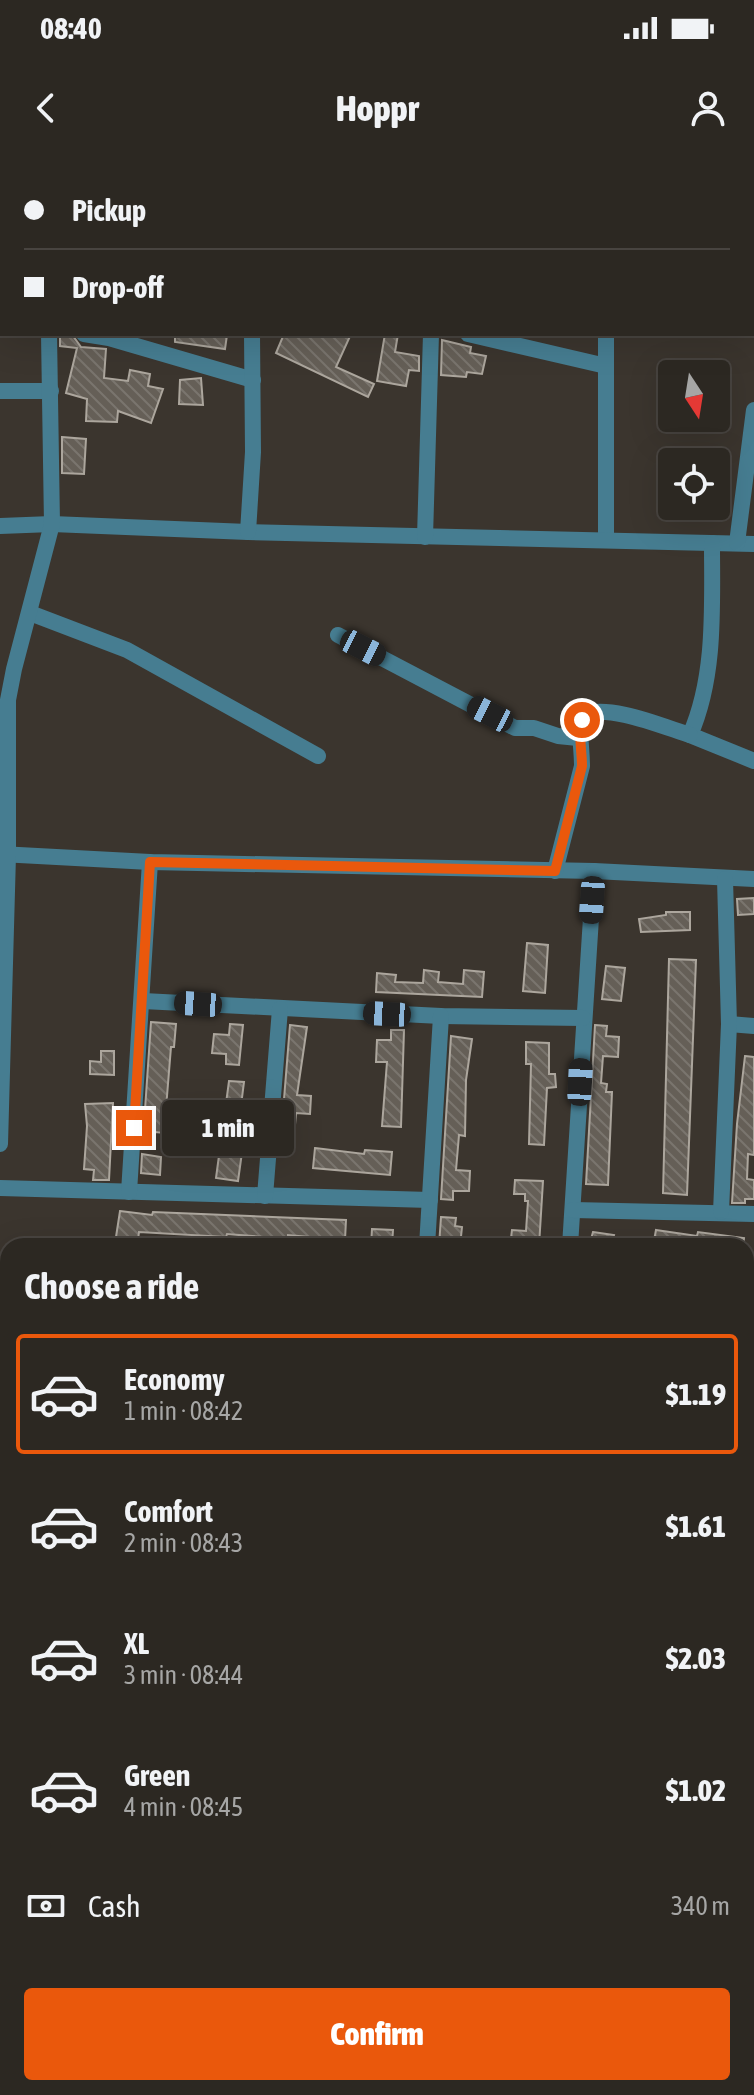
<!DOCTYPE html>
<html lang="en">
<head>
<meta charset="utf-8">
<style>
  :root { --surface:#2c2822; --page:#34302a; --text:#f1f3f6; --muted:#a6a6a5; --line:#484440; --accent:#ea580c }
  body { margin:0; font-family:"Asap Condensed",sans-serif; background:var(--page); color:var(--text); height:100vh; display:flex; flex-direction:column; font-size:30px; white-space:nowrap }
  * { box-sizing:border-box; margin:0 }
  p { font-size:26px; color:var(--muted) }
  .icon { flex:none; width:44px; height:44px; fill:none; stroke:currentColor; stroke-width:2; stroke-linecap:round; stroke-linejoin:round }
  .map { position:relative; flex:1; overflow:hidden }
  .side { position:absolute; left:0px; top:1078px; width:754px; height:858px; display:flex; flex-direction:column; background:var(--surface); border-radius:24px 24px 0 0; box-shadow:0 8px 32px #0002,0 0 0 2px var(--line) }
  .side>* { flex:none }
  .banner { position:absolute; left:0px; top:0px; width:754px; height:176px; box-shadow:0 8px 32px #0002,0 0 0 2px var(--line); display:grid; align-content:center; height:176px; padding:0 24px; background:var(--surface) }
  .needle { width:52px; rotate:168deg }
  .tools { position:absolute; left:658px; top:200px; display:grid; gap:16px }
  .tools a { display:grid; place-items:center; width:72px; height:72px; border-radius:8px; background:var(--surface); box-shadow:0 8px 32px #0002,0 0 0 2px var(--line); font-size:40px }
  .end { position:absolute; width:36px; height:36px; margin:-18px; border:10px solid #ea580c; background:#fff; box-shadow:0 0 0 4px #fff }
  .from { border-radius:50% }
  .bubble { position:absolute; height:56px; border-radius:8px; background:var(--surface); box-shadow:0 8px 32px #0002,0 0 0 2px var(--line); font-size:26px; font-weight:800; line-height:56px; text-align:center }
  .car { position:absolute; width:24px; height:48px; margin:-24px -12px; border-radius:10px; box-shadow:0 0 6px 2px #0007; background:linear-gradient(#222 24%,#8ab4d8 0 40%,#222 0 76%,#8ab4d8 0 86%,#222 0) }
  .banner b { display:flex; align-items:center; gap:28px; height:76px; font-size:30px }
  .banner b+b { border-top:2px solid var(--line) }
  .banner i { width:20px; height:20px; background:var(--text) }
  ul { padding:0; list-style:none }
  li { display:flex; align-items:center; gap:24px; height:120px; margin:0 16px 12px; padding:0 8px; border:4px solid transparent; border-radius:8px }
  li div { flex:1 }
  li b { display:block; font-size:30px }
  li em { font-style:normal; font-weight:800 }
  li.selected { border-color:var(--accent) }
  li>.icon { width:72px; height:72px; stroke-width:1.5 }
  h2 { padding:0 24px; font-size:36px; line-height:96px }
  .pay { display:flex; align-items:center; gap:20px; height:88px; padding:0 24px; font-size:30px }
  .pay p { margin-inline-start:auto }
  .primary-button { display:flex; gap:16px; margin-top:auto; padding:16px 24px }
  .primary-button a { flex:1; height:92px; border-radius:8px; background:var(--accent); color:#fff; font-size:32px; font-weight:800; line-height:92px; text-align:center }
  .status { display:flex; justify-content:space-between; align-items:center; height:56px; padding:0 40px; background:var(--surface); direction:ltr }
  .status svg { height:22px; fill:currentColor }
  header { display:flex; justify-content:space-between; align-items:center; height:104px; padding:0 24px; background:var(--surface); font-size:36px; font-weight:800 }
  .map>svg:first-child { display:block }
</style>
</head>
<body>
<div class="status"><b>08:40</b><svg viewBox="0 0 49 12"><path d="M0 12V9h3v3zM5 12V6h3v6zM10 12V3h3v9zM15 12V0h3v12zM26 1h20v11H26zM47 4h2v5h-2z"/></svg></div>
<header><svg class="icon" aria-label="back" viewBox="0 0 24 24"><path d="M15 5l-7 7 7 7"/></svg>Hoppr<svg class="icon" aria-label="person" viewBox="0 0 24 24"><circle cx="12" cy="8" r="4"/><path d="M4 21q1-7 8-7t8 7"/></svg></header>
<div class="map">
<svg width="754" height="1935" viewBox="0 0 754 1935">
  <defs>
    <pattern id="building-back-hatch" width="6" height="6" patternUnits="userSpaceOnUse" patternTransform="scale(2)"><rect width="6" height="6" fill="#655f57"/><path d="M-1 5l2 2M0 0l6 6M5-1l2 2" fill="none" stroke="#7a756e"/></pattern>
  </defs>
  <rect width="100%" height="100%" fill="#3b352e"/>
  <!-- building -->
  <g fill="url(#building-back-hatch)" stroke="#aca69d" stroke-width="2">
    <path d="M60,174L73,176L81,187L106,189L104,218L128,221L130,210L150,214L148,226L163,229L151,263L118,251L117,262L86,261L87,239L66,233L77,188L60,186Z"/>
    <path d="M175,174L227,175L225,189L175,182Z"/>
    <path d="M284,174H351L336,207L374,224L368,237L276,193Z"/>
    <path d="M385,174H398L395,192L419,196V211L409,210L406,226L377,221Z"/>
    <path d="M442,180L471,187L470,193L486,196L482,214L467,212L466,217L441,215Z"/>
    <path d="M201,218L203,245L179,244L180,220Z"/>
    <path d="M62,277L86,279L84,314L62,313Z"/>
    <path d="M754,738V754L738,755L737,739Z"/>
    <path d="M666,752H690V770L641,772L639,759L666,755Z"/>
    <path d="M527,783L548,785L545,833L523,831Z"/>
    <path d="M669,799L696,800L687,1035L663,1033Z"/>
    <path d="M606,806L625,808L621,841L602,839Z"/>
    <path d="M424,810L439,812L438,822L463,824L464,810L484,812L482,837L376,832L377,813L396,815L395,822L423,823Z"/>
    <path d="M151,862L176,864L174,887H171L164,973L155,972V980L143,979Z"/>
    <path d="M230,864L243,865L239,905L226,904V894L212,893L214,874L229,875Z"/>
    <path d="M290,865L307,867L297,935L311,936L310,954L296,953L295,965L282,964Z"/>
    <path d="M595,865L607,866L606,876L619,877L618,897L603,896L601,923L607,924L606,932H612L608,1025L586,1024Z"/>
    <path d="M391,870H404L401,967L382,966L387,902H376L377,880H391Z"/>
    <path d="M451,876L472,879L466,920L465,976L459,975L456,1010L470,1011L469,1031H453V1040L441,1039Z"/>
    <path d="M526,882L549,883V914H555L556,927L547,928L544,985L529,984L531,904H526Z"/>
    <path d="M101,891H114V915L90,914V901L101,902Z"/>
    <path d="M745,896L754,897V995L748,994L747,1019L754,1020V1039H745V1043H732L737,964Z"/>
    <path d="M229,921L244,922L237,977L244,978L238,1021L216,1018Z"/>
    <path d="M113,943L109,1020H93L94,1010L84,1009L87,966L85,944Z"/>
    <path d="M315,988L364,994L365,990L392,992L390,1015L313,1008Z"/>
    <path d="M142,994L161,997L160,1015L141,1013Z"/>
    <path d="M515,1020L543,1021L539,1086H510L512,1070L526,1071L528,1041H525V1034H514Z"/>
    <path d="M120,1051L152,1055L153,1052L346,1060L345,1080L288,1075V1079L227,1074L226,1077L139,1072L138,1080L116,1077Z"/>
    <path d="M441,1057L456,1058L455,1066L462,1067L460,1086H439Z"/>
    <path d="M372,1069L393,1070L392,1086H371Z"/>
    <path d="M656,1070L697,1076L698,1072L744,1078L743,1086H653Z"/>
    <path d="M593,1072L614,1075L611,1086H589Z"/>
  </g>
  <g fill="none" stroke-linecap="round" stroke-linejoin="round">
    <!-- minor -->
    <g stroke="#467d91" stroke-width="16">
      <path d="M128,0L137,2"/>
      <path d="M633,0L640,2"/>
      <path d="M58,2V0"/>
      <path d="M250,2L251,0"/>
      <path d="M437,2L438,0"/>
      <path d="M608,2V0"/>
      <path d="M752,36L754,37"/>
      <path d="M0,90L2,91"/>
      <path d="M84,174L109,178L253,220"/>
      <path d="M468,174L606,206"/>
      <path d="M606,174V380"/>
      <path d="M0,231H51"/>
      <path d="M0,366L52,364L248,372L754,384"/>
      <path d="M248,372L253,292L252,174"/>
      <path d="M425,377L431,174"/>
      <path d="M712,383C712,446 716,516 690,575L754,601"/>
      <path d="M737,383L754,250"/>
      <path d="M30,453L127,490L318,596"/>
      <path d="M338,475L515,568H534L558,576L578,578"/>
      <path d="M0,694L150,702L594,711L570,1086"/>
      <path d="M555,711L582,606C582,586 578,576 583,555C607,543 664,567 690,575"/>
      <path d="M594,711L754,719"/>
      <path d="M143,841L441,856L583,858"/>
      <path d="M729,864L754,866"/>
      <path d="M0,984L8,695V540L14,509L52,364L49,174"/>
      <path d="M0,1028L430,1040"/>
      <path d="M129,1032L150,702"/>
      <path d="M265,1036L280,849"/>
      <path d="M573,1050L754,1054"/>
      <path d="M721,1052L729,864L725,719"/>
      <path d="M427,1086L441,856"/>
      <path d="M0,1183L8,1184"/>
      <path d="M746,1212L754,1213"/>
      <path d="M0,1316H8"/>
      <path d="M746,1341H754"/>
      <path d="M0,1435H8"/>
      <path d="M746,1459L754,1460"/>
      <path d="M0,1712L8,1711"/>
      <path d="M0,1921L8,1919"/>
    </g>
  </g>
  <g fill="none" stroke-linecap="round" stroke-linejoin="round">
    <!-- route -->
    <path stroke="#ea580c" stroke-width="10" d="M134,968L150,702L555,711L582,606C582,590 578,577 582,560"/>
  </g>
</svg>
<div class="tools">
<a><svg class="needle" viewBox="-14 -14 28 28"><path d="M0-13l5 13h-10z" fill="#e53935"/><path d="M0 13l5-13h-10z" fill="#a6a6a5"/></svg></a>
<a><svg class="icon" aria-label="locate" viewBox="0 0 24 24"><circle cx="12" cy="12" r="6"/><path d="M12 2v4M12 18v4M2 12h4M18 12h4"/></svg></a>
</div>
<i class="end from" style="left:582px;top:560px"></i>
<i class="end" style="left:134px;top:968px"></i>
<div class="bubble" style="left:162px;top:940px;width:132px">1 min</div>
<i class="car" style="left:363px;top:488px;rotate:117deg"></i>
<i class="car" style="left:490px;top:554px;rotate:297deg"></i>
<i class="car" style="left:592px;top:740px;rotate:184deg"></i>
<i class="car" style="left:198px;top:844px;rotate:274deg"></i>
<i class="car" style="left:387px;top:854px;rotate:273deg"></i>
<i class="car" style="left:580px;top:922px;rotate:3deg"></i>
<div class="banner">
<b><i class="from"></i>Pickup</b>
<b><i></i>Drop-off</b>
</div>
<section class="side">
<h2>Choose a ride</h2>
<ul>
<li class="selected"><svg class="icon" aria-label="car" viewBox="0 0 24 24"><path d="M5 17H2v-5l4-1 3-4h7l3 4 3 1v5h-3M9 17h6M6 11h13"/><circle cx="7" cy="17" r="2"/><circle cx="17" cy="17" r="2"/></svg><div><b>Economy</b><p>1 min · 08:42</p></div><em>$1.19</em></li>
<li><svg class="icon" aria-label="car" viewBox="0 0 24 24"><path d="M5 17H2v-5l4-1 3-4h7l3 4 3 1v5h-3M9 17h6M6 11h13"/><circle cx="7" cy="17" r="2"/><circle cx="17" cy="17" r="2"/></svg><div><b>Comfort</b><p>2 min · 08:43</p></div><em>$1.61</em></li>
<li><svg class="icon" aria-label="car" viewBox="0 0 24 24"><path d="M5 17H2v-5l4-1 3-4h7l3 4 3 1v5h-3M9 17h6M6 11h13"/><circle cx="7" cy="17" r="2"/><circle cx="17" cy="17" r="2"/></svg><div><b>XL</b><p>3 min · 08:44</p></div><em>$2.03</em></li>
<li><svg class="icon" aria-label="car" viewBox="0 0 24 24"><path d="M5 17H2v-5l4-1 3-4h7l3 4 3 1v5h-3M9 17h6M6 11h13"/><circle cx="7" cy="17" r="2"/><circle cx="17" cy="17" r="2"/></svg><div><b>Green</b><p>4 min · 08:45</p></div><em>$1.02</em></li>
</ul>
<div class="pay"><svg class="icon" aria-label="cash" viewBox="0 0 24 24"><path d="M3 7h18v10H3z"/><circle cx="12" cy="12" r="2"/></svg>Cash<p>340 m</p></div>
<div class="primary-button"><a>Confirm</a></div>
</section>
</div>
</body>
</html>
